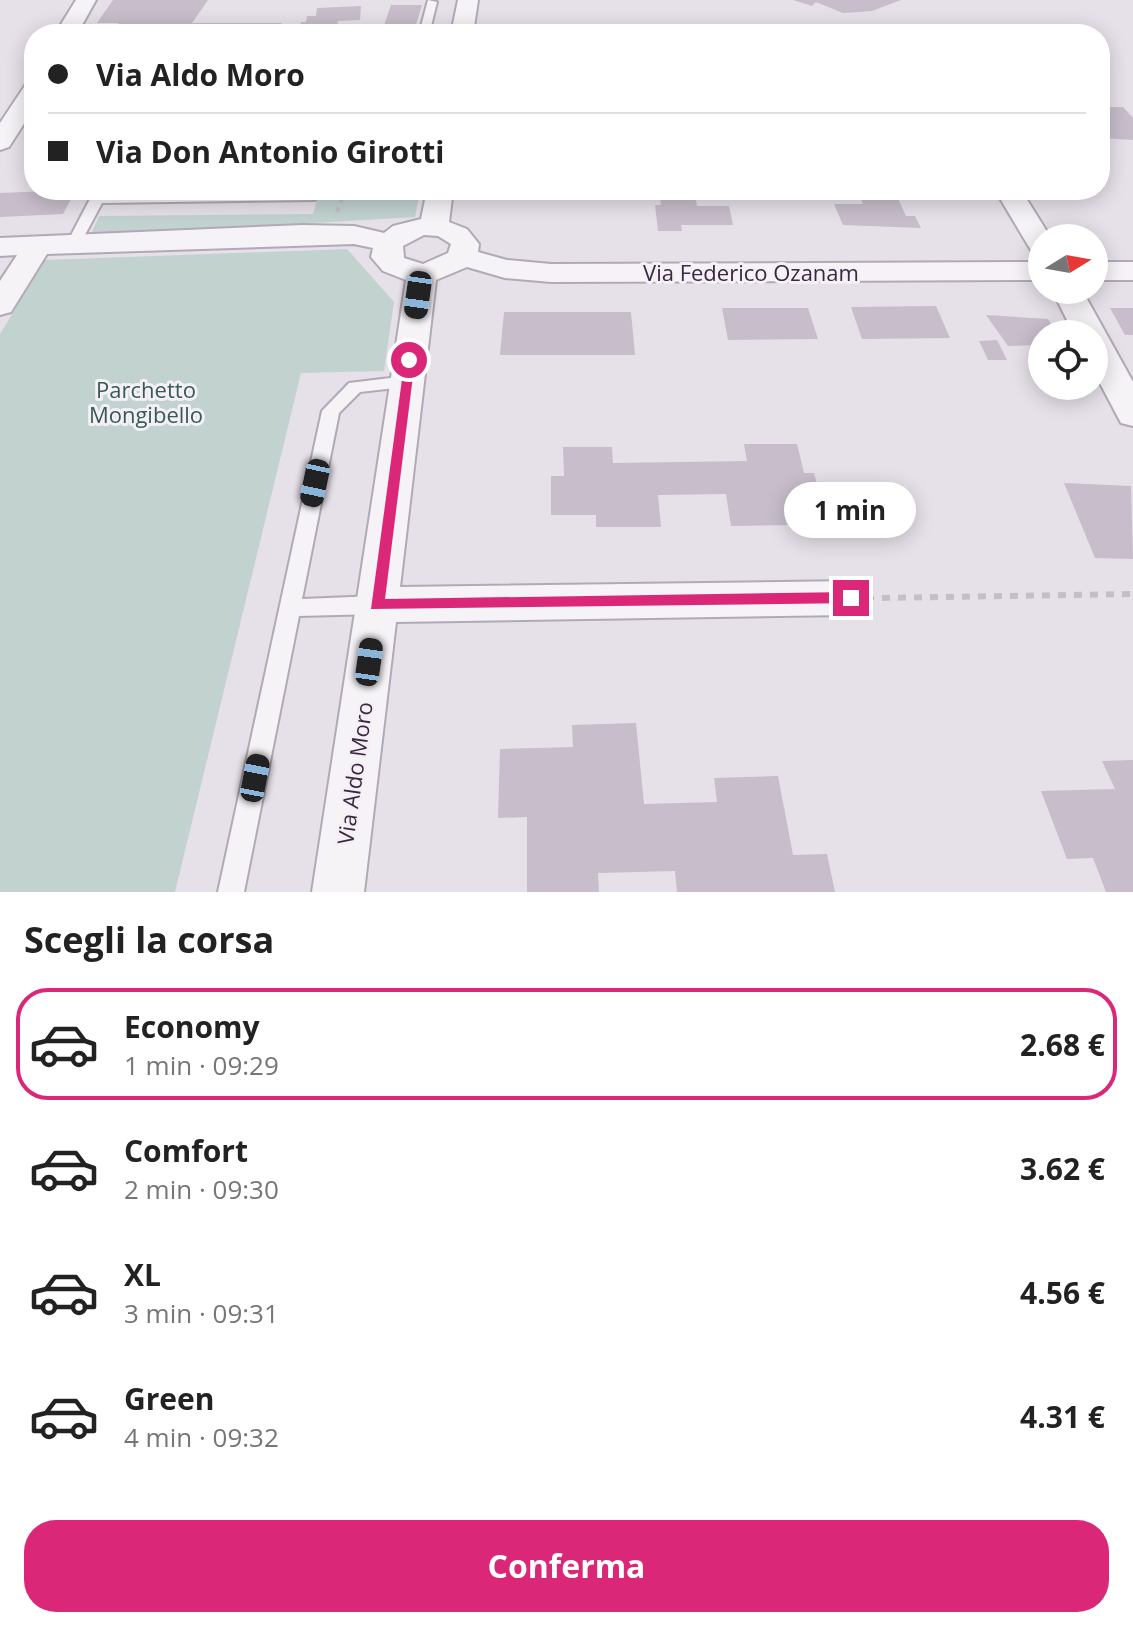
<!DOCTYPE html>
<html lang="it">
<head>
<meta charset="utf-8">
<style>
  :root { --surface:#fff; --page:#f2f2f2; --text:#222; --muted:#767676; --line:#e0e0e0; --accent:#db2777 }
  body { margin:0; font-family:"Open Sans",sans-serif; background:var(--page); color:var(--text); height:100vh; display:flex; flex-direction:column; font-size:30px; white-space:nowrap }
  * { box-sizing:border-box; margin:0 }
  p { font-size:26px; color:var(--muted) }
  .icon { flex:none; width:44px; height:44px; fill:none; stroke:currentColor; stroke-width:2; stroke-linecap:round; stroke-linejoin:round }
  .map { position:relative; height:892px; overflow:hidden }
  .panel { display:flex; flex-direction:column; background:var(--surface); flex:1 }
  .panel>* { flex:none }
  .hud { position:absolute; left:24px; top:24px; width:1086px; height:176px; border-radius:32px; box-shadow:0 4px 20px #0003; display:grid; align-content:center; height:176px; padding:0 24px; background:var(--surface) }
  .needle { width:52px; rotate:79deg }
  .fabs { position:absolute; left:1028px; top:224px; display:grid; gap:16px }
  .fabs a { display:grid; place-items:center; width:80px; height:80px; border-radius:50%; background:var(--surface); box-shadow:0 4px 20px #0003; font-size:40px }
  .end { position:absolute; width:36px; height:36px; margin:-18px; border:10px solid #db2777; background:#fff; box-shadow:0 0 0 4px #fff }
  .from { border-radius:50% }
  .bubble { position:absolute; height:56px; border-radius:28px; background:var(--surface); box-shadow:0 4px 20px #0003; font-size:26px; font-weight:700; line-height:56px; text-align:center }
  .car { position:absolute; width:24px; height:48px; margin:-24px -12px; border-radius:10px; box-shadow:0 0 6px 2px #0007; background:linear-gradient(#222 24%,#8ab4d8 0 40%,#222 0 76%,#8ab4d8 0 86%,#222 0) }
  .hud b { display:flex; align-items:center; gap:28px; height:76px; font-size:30px }
  .hud b+b { border-top:2px solid var(--line) }
  .hud i { width:20px; height:20px; background:var(--text) }
  ul { padding:0; list-style:none }
  li { display:flex; align-items:center; gap:24px; height:112px; margin:0 16px 12px; padding:0 8px; border:4px solid transparent; border-radius:32px }
  li div { flex:1 }
  li b { display:block; font-size:30px }
  li em { font-style:normal; font-weight:700 }
  li.on { border-color:var(--accent) }
  li>.icon { width:72px; height:72px; stroke-width:1.5 }
  h2 { padding:0 24px; font-size:36px; line-height:96px }
  .action { display:flex; gap:16px; margin-top:auto; padding:16px 24px }
  .action a { flex:1; height:92px; border-radius:32px; background:var(--accent); color:#fff; font-size:32px; font-weight:700; line-height:92px; text-align:center }
  .map>svg:first-child { display:block }
</style>
</head>
<body>
<div class="map">
<svg width="1133" height="892" viewBox="0 0 1133 892">
  <rect width="100%" height="100%" fill="#e6e0e9"/>
  <!-- green -->
  <g fill="#c1d2cf">
    <path d="M320,190H420L415,217L90,236L99,216L313,214Z"/>
    <path d="M347,249L394,302L384,371L301,373L175,892H0V334L45,260Z"/>
  </g>
  <!-- building -->
  <g fill="#c7bdcb">
    <path d="M113,0H208L192,23H282L276,34H218L221,29H174L170,34H109L119,23H97Z"/>
    <path d="M793,0H901L872,11L843,13L816,2L812,6Z"/>
    <path d="M391,5H422L413,34H381Z"/>
    <path d="M361,6L360,20L338,21L336,34H298L301,22H306L307,16H316L317,8Z"/>
    <path d="M1100,107H1123L1133,118V140L1100,138Z"/>
    <path d="M76,190L63,214L0,217V193Z"/>
    <path d="M659,190H694L697,206H729L733,225H681L682,231H658L655,205H661Z"/>
    <path d="M857,190H894L906,216H915L921,228L843,225L834,204H863Z"/>
    <path d="M936,306L950,338L862,339L851,307Z"/>
    <path d="M722,308H808L818,339L728,340Z"/>
    <path d="M1110,308H1133V335H1125Z"/>
    <path d="M504,312H631L635,355H500Z"/>
    <path d="M986,315L1048,319L1056,333L1042,334V345L1008,346Z"/>
    <path d="M997,340L1007,360H988L979,341Z"/>
    <path d="M744,444H797L804,473H814L825,513L784,514L787,525L731,526L726,494L658,495L661,527H596V515H551V476H564L563,447H612L613,463L747,461Z"/>
    <path d="M1064,483L1131,486L1133,559L1095,558Z"/>
    <path d="M636,723L644,804L717,802L714,778L778,776L793,855L827,854L835,892H677L675,871L598,873L599,892H527V817L498,818L500,749L573,747L572,725Z"/>
    <path d="M1133,760V892H1106L1093,858L1067,859L1041,791L1115,789L1102,761Z"/>
  </g>
  <g fill="none" stroke-linecap="round" stroke-linejoin="round">
    <defs>
      <g id="lane">
        <path d="M428,0L437,2L429,34H419Z"/>
        <path d="M310,193L317,197L315,200L102,203L79,246L74,247L67,243L90,199L97,195Z"/>
        <path d="M407,376L413,378L415,382L413,386L360,392L339,413L302,599L377,596L384,599L387,605L384,611L377,614L299,616L244,892H218L322,411L349,383Z"/>
      </g>
      <g id="street">
        <path d="M76,0H96L77,34H55Z"/>
        <path d="M458,0H478L473,34H451Z"/>
        <path d="M34,82V108L9,147L0,150V123L26,84Z"/>
        <path d="M427,190H453L449,222L467,229L479,244L478,252L507,260L551,264L1042,262V280L551,282L505,278L467,267L436,280L400,587L851,581L866,586L872,598L866,610L851,615L396,622L364,892H312L406,280L383,271L371,257L373,248L354,244L47,254L11,312L0,315V281L17,255L0,256V238L303,225L354,226L384,233L393,226L421,219ZM424,235L438,236L451,244L448,253L423,264L404,258L403,246Z"/>
        <path d="M995,190H1021L1051,238H1042V255L1032,252Z"/>
        <rect x="1094" y="262" width="39" height="18"/>
        <path d="M1052,290H1082L1133,382V426L1121,423L1094,372V334H1074Z"/>
      </g>
    </defs>
    <!-- lane casing -->
    <use href="#lane" stroke="#b2a9b6" stroke-width="4"/>
    <!-- street casing -->
    <use href="#street" stroke="#b2a9b6" stroke-width="4"/>
    <!-- path-far1 -->
    <path stroke="#c5bec7" stroke-width="4" stroke-dasharray="5 5" stroke-linecap="butt" d="M337,212L345,190"/>
    <!-- path -->
    <path stroke="#c5bec7" stroke-width="6" stroke-dasharray="8 8" stroke-linecap="butt" d="M882,598L1133,594"/>
    <!-- lane -->
    <use href="#lane" fill="#f6f3f7" fill-rule="evenodd"/>
    <!-- street -->
    <use href="#street" fill="#f6f3f7" fill-rule="evenodd"/>
  </g>
  <!-- route -->
  <path fill="#db2777" d="M405,357L415,360L385,599L851,592L858,598L856,603L371,609Z"/>
  <g text-anchor="middle" dominant-baseline="central" stroke-width="6" stroke-linejoin="round" paint-order="stroke">
    <!-- street labels -->
    <g font-size="22" fill="#392940" stroke="#f4f0f6">
      <text x="751" y="272">Via Federico Ozanam</text>
      <text transform="translate(354 773) rotate(-82)">Via Aldo Moro</text>
    </g>
    <!-- park labels -->
    <g font-size="22" fill="#375b57" stroke="#f4f0f6">
      <text x="146" y="389">Parchetto<tspan x="146" dy="25">Mongibello</tspan></text>
    </g>
  </g>
</svg>
<div class="fabs">
<a><svg class="needle" viewBox="-14 -14 28 28"><path d="M0-13l5 13h-10z" fill="#e53935"/><path d="M0 13l5-13h-10z" fill="#767676"/></svg></a>
<a><svg class="icon" aria-label="locate" viewBox="0 0 24 24"><circle cx="12" cy="12" r="6"/><path d="M12 2v4M12 18v4M2 12h4M18 12h4"/></svg></a>
</div>
<i class="end from" style="left:409px;top:360px"></i>
<i class="end" style="left:851px;top:598px"></i>
<div class="bubble" style="left:784px;top:482px;width:132px">1 min</div>
<i class="car" style="left:418px;top:295px;rotate:188deg"></i>
<i class="car" style="left:315px;top:483px;rotate:192deg"></i>
<i class="car" style="left:369px;top:662px;rotate:8deg"></i>
<i class="car" style="left:255px;top:778px;rotate:11deg"></i>
<div class="hud">
<b><i class="from"></i>Via Aldo Moro</b>
<b><i></i>Via Don Antonio Girotti</b>
</div>
</div>
<section class="panel">
<h2>Scegli la corsa</h2>
<ul>
<li class="on"><svg class="icon" aria-label="car" viewBox="0 0 24 24"><path d="M5 17H2v-5l4-1 3-4h7l3 4 3 1v5h-3M9 17h6M6 11h13"/><circle cx="7" cy="17" r="2"/><circle cx="17" cy="17" r="2"/></svg><div><b>Economy</b><p>1 min · 09:29</p></div><em>2.68 €</em></li>
<li><svg class="icon" aria-label="car" viewBox="0 0 24 24"><path d="M5 17H2v-5l4-1 3-4h7l3 4 3 1v5h-3M9 17h6M6 11h13"/><circle cx="7" cy="17" r="2"/><circle cx="17" cy="17" r="2"/></svg><div><b>Comfort</b><p>2 min · 09:30</p></div><em>3.62 €</em></li>
<li><svg class="icon" aria-label="car" viewBox="0 0 24 24"><path d="M5 17H2v-5l4-1 3-4h7l3 4 3 1v5h-3M9 17h6M6 11h13"/><circle cx="7" cy="17" r="2"/><circle cx="17" cy="17" r="2"/></svg><div><b>XL</b><p>3 min · 09:31</p></div><em>4.56 €</em></li>
<li><svg class="icon" aria-label="car" viewBox="0 0 24 24"><path d="M5 17H2v-5l4-1 3-4h7l3 4 3 1v5h-3M9 17h6M6 11h13"/><circle cx="7" cy="17" r="2"/><circle cx="17" cy="17" r="2"/></svg><div><b>Green</b><p>4 min · 09:32</p></div><em>4.31 €</em></li>
</ul>
<div class="action"><a>Conferma</a></div>
</section>
</body>
</html>
